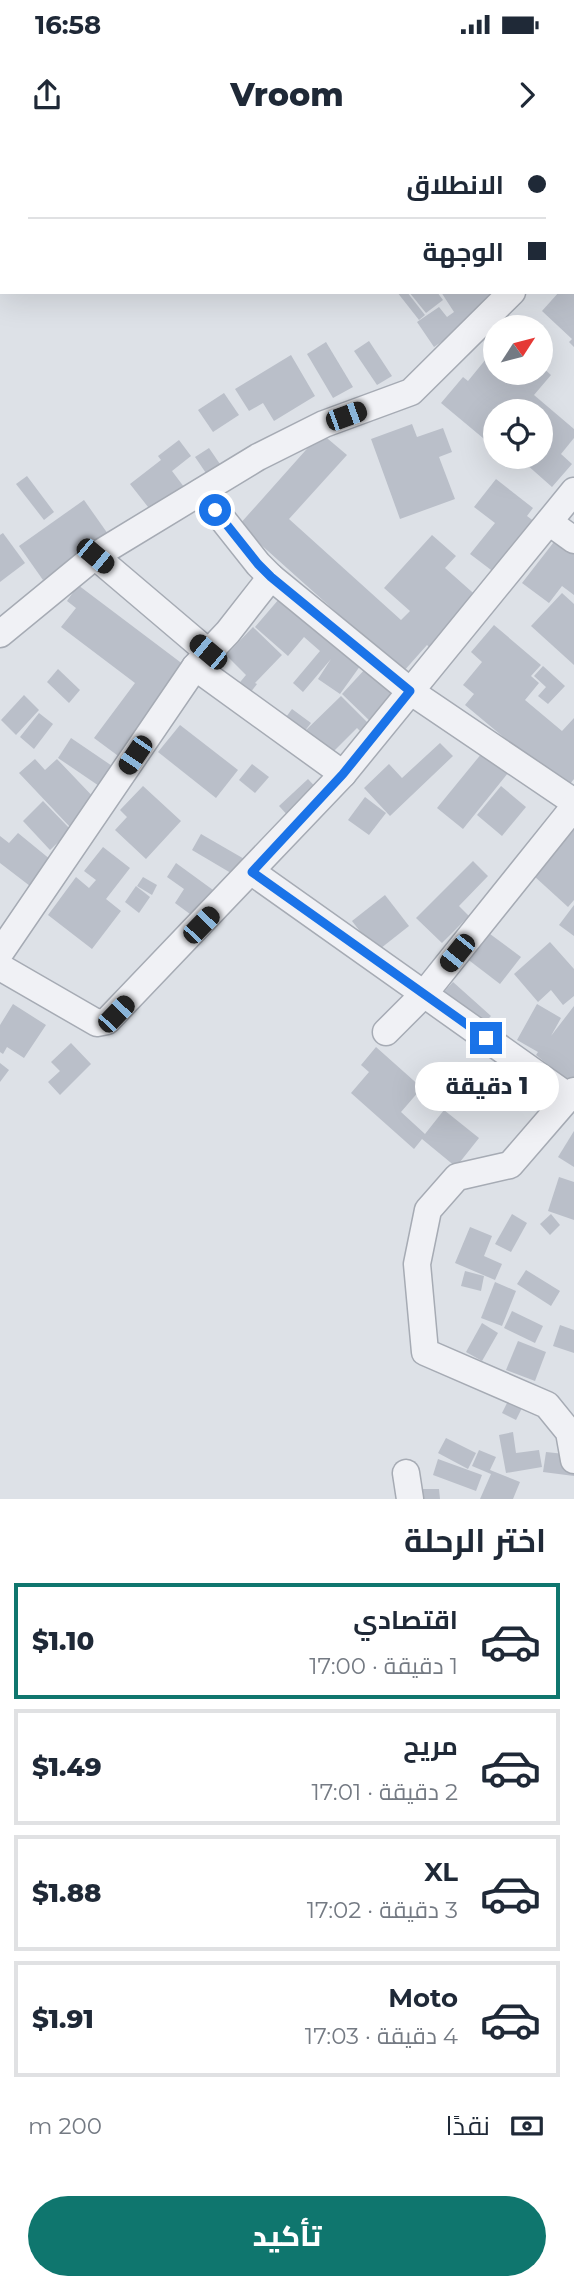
<!DOCTYPE html>
<html lang="ar">
<head>
<meta charset="utf-8">
<style>
  :root { --surface:#fff; --page:#f2f2f3; --text:#1f2937; --muted:#747a83; --line:#e0e1e3; --accent:#0f766e }
  body { margin:0; font-family:Montserrat,Cairo,sans-serif; background:var(--page); color:var(--text); direction:rtl; height:100vh; display:flex; flex-direction:column; font-size:26px; white-space:nowrap }
  * { box-sizing:border-box; margin:0 }
  p { font-size:23px; color:var(--muted) }
  .icon { flex:none; width:38px; height:38px; fill:none; stroke:currentColor; stroke-width:2; stroke-linecap:round; stroke-linejoin:round }
  .map { position:relative; height:1359px; overflow:hidden; direction:ltr }
  .panel { display:flex; flex-direction:column; background:var(--surface); flex:1 }
  .panel>* { flex:none }
  .guide { position:absolute; left:0px; top:0px; width:574px; height:154px; box-shadow:0 7px 28px #0002; direction:rtl; display:grid; align-content:center; height:154px; padding:0 28px; background:var(--surface) }
  .needle { width:46px; rotate:54deg }
  .fabs { position:absolute; left:483px; top:175px; display:grid; gap:14px }
  .fabs a { display:grid; place-items:center; width:70px; height:70px; border-radius:50%; background:var(--surface); box-shadow:0 7px 28px #0002; font-size:35px }
  .end { position:absolute; width:32px; height:32px; margin:-16px; border:9px solid #1a73e8; background:#fff; box-shadow:0 0 0 4px #fff }
  .from { border-radius:50% }
  .bubble { position:absolute; height:49px; border-radius:24px; background:var(--surface); box-shadow:0 7px 28px #0002; font-size:23px; font-weight:800; line-height:49px; text-align:center; direction:rtl }
  .car { position:absolute; width:21px; height:42px; margin:-21px -10px; border-radius:9px; box-shadow:0 0 5px 2px #0007; background:linear-gradient(#222 24%,#8ab4d8 0 40%,#222 0 76%,#8ab4d8 0 86%,#222 0) }
  .guide b { display:flex; align-items:center; gap:24px; height:66px; font-size:26px }
  .guide b+b { border-top:2px solid var(--line) }
  .guide i { width:18px; height:18px; background:var(--text) }
  ul { padding:0; list-style:none }
  li { display:flex; align-items:center; gap:21px; height:116px; margin:0 14px 10px; padding:0 14px; border:4px solid var(--line); border-radius:0px }
  li div { flex:1 }
  li b { display:block; font-size:26px }
  li em { font-style:normal; font-weight:800 }
  li.active { border-color:var(--accent) }
  li>.icon { width:63px; height:63px; stroke-width:1.5 }
  h2 { padding:0 28px; font-size:32px; line-height:84px }
  .pay { display:flex; align-items:center; gap:18px; height:77px; padding:0 28px; font-size:26px }
  .pay p { margin-inline-start:auto }
  .cta { display:flex; gap:14px; margin-top:auto; padding:14px 28px }
  .cta a { flex:1; height:80px; border-radius:42px; background:var(--accent); color:#fff; font-size:28px; font-weight:800; line-height:80px; text-align:center }
  .status { display:flex; justify-content:space-between; align-items:center; height:49px; padding:0 35px; background:var(--surface); direction:ltr }
  .status svg { height:19px; fill:currentColor }
  header { display:flex; justify-content:space-between; align-items:center; height:91px; padding:0 28px; background:var(--surface); font-size:32px; font-weight:800 }
  .map>svg:first-child { display:block }
</style>
</head>
<body>
<div class="status"><b>16:58</b><svg viewBox="0 0 49 12"><path d="M0 12V9h3v3zM5 12V6h3v6zM10 12V3h3v9zM15 12V0h3v12zM26 1h20v11H26zM47 4h2v5h-2z"/></svg></div>
<header><svg class="icon" aria-label="forward" viewBox="0 0 24 24"><path d="M9 5l7 7-7 7"/></svg>Vroom<svg class="icon" aria-label="share" viewBox="0 0 24 24"><path d="M12 15V3M7 8l5-5 5 5M5 13v7h14v-7"/></svg></header>
<div class="map">
<svg width="574" height="1359" viewBox="0 0 574 1359">
  <rect width="100%" height="100%" fill="#dde1e7"/>
  <!-- building -->
  <g fill="#babfc9">
    <path d="M397,152H407L425,175L419,180Z"/>
    <path d="M409,152H437L443,160L426,173Z"/>
    <path d="M441,152H491L498,163L434,207L417,182L439,167L447,177L454,172Z"/>
    <path d="M559,152H574V207L569,202L572,199L542,171Z"/>
    <path d="M369,201L392,236L377,245L354,211Z"/>
    <path d="M326,202L353,247L333,258L307,214Z"/>
    <path d="M495,208V233H541V226L551,235L534,255L574,289V298L561,314L572,324L552,347L526,324L532,317H541V307L546,301L542,298L541,300V271H495V308L441,263L463,237L468,241Z"/>
    <path d="M291,215L315,256L274,281L263,263L249,271L235,249Z"/>
    <path d="M224,253L239,275L213,292L198,270Z"/>
    <path d="M412,284L417,297L443,288L452,312L439,317L455,359L400,379L371,299Z"/>
    <path d="M321,293L347,315L289,379L401,480L410,471L384,448L432,395L456,416L445,428L480,459L433,511L427,505L403,532L239,385Z"/>
    <path d="M179,300L191,316L172,331L184,347L152,372L130,344L161,320L158,316Z"/>
    <path d="M209,308L222,327L208,336L195,317Z"/>
    <path d="M505,317H527L518,327Z"/>
    <path d="M27,336L54,372L44,380L16,344Z"/>
    <path d="M496,339L533,368L527,376L539,385L499,436L470,414L495,383L474,367Z"/>
    <path d="M84,360L108,394L43,440L19,406Z"/>
    <path d="M3,393L25,423L0,442V395Z"/>
    <path d="M557,398L574,412V455L562,446L549,463L522,443Z"/>
    <path d="M78,445L188,528L121,618L94,598L135,543L61,487L76,468L67,461Z"/>
    <path d="M562,453L574,464V525L531,486Z"/>
    <path d="M279,459L338,510L341,506L363,522L340,554L318,539L331,519L303,552L293,543L320,511L304,497L288,516L255,487Z"/>
    <path d="M494,485L541,525L531,536L539,543L525,560L562,591L574,578V639L566,649L465,565L474,554L463,545L482,522L471,512Z"/>
    <path d="M253,487L282,515L255,543L257,544L247,557L236,547L246,535L226,515Z"/>
    <path d="M543,526L565,546L548,564L538,556L546,547L534,536Z"/>
    <path d="M367,527L397,555L372,583L342,554Z"/>
    <path d="M58,529L80,550L69,563L47,542Z"/>
    <path d="M24,555L39,570L16,595L1,580Z"/>
    <path d="M341,556L369,584L361,592L357,588L327,618L278,588L292,569L311,583L304,592Z"/>
    <path d="M39,573L53,584L34,609L20,597Z"/>
    <path d="M180,585L238,630L216,658L158,612Z"/>
    <path d="M71,598L118,630L105,650L58,618Z"/>
    <path d="M440,603L453,616L390,676L364,648L389,624L402,638Z"/>
    <path d="M482,613L508,633L463,689L437,668Z"/>
    <path d="M35,619L45,630L57,619L98,662L71,688L19,633Z"/>
    <path d="M252,624L269,637L255,653L239,640Z"/>
    <path d="M308,639L320,652L292,680L279,666Z"/>
    <path d="M143,646L181,681L146,719L115,690L127,677L120,670Z"/>
    <path d="M501,646L526,667L502,696L477,675Z"/>
    <path d="M365,657L386,673L369,695L348,680Z"/>
    <path d="M43,661L71,690L50,710L23,681Z"/>
    <path d="M574,690V760L568,767L534,736Z"/>
    <path d="M18,693L51,720L30,746L0,723V696L9,703Z"/>
    <path d="M201,694L246,720L236,736L192,710Z"/>
    <path d="M103,707L130,728L106,759L121,771L92,809L48,775L76,737L89,748L96,740L84,731Z"/>
    <path d="M473,721L488,736L459,766L469,776L442,803L416,778Z"/>
    <path d="M176,723L224,758L205,785L175,763L184,749L167,737Z"/>
    <path d="M143,737L157,745L152,755L137,746Z"/>
    <path d="M136,746L150,757L139,773L125,762Z"/>
    <path d="M385,755L409,786L376,812L352,781Z"/>
    <path d="M574,765V796L559,785Z"/>
    <path d="M486,791L521,817L500,844L466,818Z"/>
    <path d="M550,802L574,829V856L563,865L551,850L538,862L514,834Z"/>
    <path d="M453,842L491,876L479,889L441,855Z"/>
    <path d="M13,864L46,885L24,918L7,907L3,914L0,912V885Z"/>
    <path d="M537,864L561,878L551,896L574,866V940L571,943L536,915L538,912L517,900Z"/>
    <path d="M71,903L91,924L60,955L48,942L60,931L51,922Z"/>
    <path d="M376,907L422,948L429,935L445,944L435,960L420,950L401,972L425,994L444,970L479,998L456,1027L422,999L414,1009L351,953L369,932L361,925Z"/>
    <path d="M0,923L9,930L0,942Z"/>
    <path d="M574,991V1027L558,1017Z"/>
    <path d="M559,1037L574,1042V1080L548,1071Z"/>
    <path d="M512,1074L527,1083L511,1112L495,1104Z"/>
    <path d="M551,1074L560,1085L550,1095L540,1084Z"/>
    <path d="M470,1087L492,1096L484,1116L502,1124L495,1140L455,1123Z"/>
    <path d="M526,1130L560,1151L551,1166L517,1144Z"/>
    <path d="M465,1131L484,1136L481,1151L461,1146Z"/>
    <path d="M495,1142L516,1151L502,1186L481,1178Z"/>
    <path d="M512,1171L543,1186L535,1203L504,1188Z"/>
    <path d="M482,1183L498,1193L482,1221L466,1212Z"/>
    <path d="M560,1185L574,1190V1213L553,1206Z"/>
    <path d="M518,1201L546,1212L535,1241L506,1230Z"/>
    <path d="M510,1257L524,1264L516,1280L502,1273Z"/>
    <path d="M513,1292L516,1313L539,1310L542,1327L506,1333L499,1295Z"/>
    <path d="M446,1298L476,1313L468,1329L438,1313Z"/>
    <path d="M479,1310L496,1317L490,1330L520,1342L513,1359H480L491,1334L472,1326Z"/>
    <path d="M546,1312L574,1315V1336L543,1332Z"/>
    <path d="M438,1319L482,1335L476,1351L433,1335Z"/>
    <path d="M420,1349H439L440,1359H420Z"/>
  </g>
  <g fill="none" stroke-linecap="round" stroke-linejoin="round">
    <defs>
      <g id="minor">
        <path d="M572,94L574,92"/>
        <path d="M201,352L258,424L271,437L410,551L574,662"/>
        <path d="M549,382L574,400"/>
        <path d="M95,416L208,512"/>
        <path d="M0,494L95,416L258,317L324,284L411,252L512,152"/>
        <path d="M195,527L343,634L574,351"/>
        <path d="M252,732L424,854L386,892"/>
        <path d="M0,813L195,527L228,492L271,437"/>
        <path d="M0,827L97,883L107,881L343,634"/>
        <path d="M574,951L510,1025L457,1037L428,1070L417,1124L425,1212L547,1265L569,1292L574,1320"/>
        <path d="M569,957L424,854L574,667"/>
        <path d="M406,1333L410,1359"/>
      </g>
    </defs>
    <!-- minor casing -->
    <use href="#minor" stroke="#a6abb4" stroke-width="29"/>
    <!-- minor -->
    <use href="#minor" stroke="#f0f1f5" stroke-width="26"/>
  </g>
  <g fill="none" stroke-linecap="round" stroke-linejoin="round">
    <!-- route -->
    <path stroke="#1a73e8" stroke-width="9" d="M215,370L258,424L271,437L410,551L343,634L252,732L486,898"/>
  </g>
</svg>
<div class="fabs">
<a><svg class="needle" viewBox="-14 -14 28 28"><path d="M0-13l5 13h-10z" fill="#e53935"/><path d="M0 13l5-13h-10z" fill="#747a83"/></svg></a>
<a><svg class="icon" aria-label="locate" viewBox="0 0 24 24"><circle cx="12" cy="12" r="6"/><path d="M12 2v4M12 18v4M2 12h4M18 12h4"/></svg></a>
</div>
<i class="end from" style="left:215px;top:370px"></i>
<i class="end" style="left:486px;top:898px"></i>
<div class="bubble" style="left:415px;top:922px;width:144px">1 دقيقة</div>
<i class="car" style="left:346px;top:276px;rotate:70deg"></i>
<i class="car" style="left:95px;top:416px;rotate:130deg"></i>
<i class="car" style="left:208px;top:512px;rotate:310deg"></i>
<i class="car" style="left:135px;top:615px;rotate:214deg"></i>
<i class="car" style="left:201px;top:785px;rotate:44deg"></i>
<i class="car" style="left:457px;top:813px;rotate:219deg"></i>
<i class="car" style="left:116px;top:874px;rotate:44deg"></i>
<div class="guide">
<b><i class="from"></i>الانطلاق</b>
<b><i></i>الوجهة</b>
</div>
</div>
<section class="panel">
<h2>اختر الرحلة</h2>
<ul>
<li class="active"><svg class="icon" aria-label="car" viewBox="0 0 24 24"><path d="M5 17H2v-5l4-1 3-4h7l3 4 3 1v5h-3M9 17h6M6 11h13"/><circle cx="7" cy="17" r="2"/><circle cx="17" cy="17" r="2"/></svg><div><b>اقتصادي</b><p>1 دقيقة · 17:00</p></div><em>$1.10</em></li>
<li><svg class="icon" aria-label="car" viewBox="0 0 24 24"><path d="M5 17H2v-5l4-1 3-4h7l3 4 3 1v5h-3M9 17h6M6 11h13"/><circle cx="7" cy="17" r="2"/><circle cx="17" cy="17" r="2"/></svg><div><b>مريح</b><p>2 دقيقة · 17:01</p></div><em>$1.49</em></li>
<li><svg class="icon" aria-label="car" viewBox="0 0 24 24"><path d="M5 17H2v-5l4-1 3-4h7l3 4 3 1v5h-3M9 17h6M6 11h13"/><circle cx="7" cy="17" r="2"/><circle cx="17" cy="17" r="2"/></svg><div><b>XL</b><p>3 دقيقة · 17:02</p></div><em>$1.88</em></li>
<li><svg class="icon" aria-label="car" viewBox="0 0 24 24"><path d="M5 17H2v-5l4-1 3-4h7l3 4 3 1v5h-3M9 17h6M6 11h13"/><circle cx="7" cy="17" r="2"/><circle cx="17" cy="17" r="2"/></svg><div><b>Moto</b><p>4 دقيقة · 17:03</p></div><em>$1.91</em></li>
</ul>
<div class="pay"><svg class="icon" aria-label="cash" viewBox="0 0 24 24"><path d="M3 7h18v10H3z"/><circle cx="12" cy="12" r="2"/></svg>نقدًا<p>200 m</p></div>
<div class="cta"><a>تأكيد</a></div>
</section>
</body>
</html>
